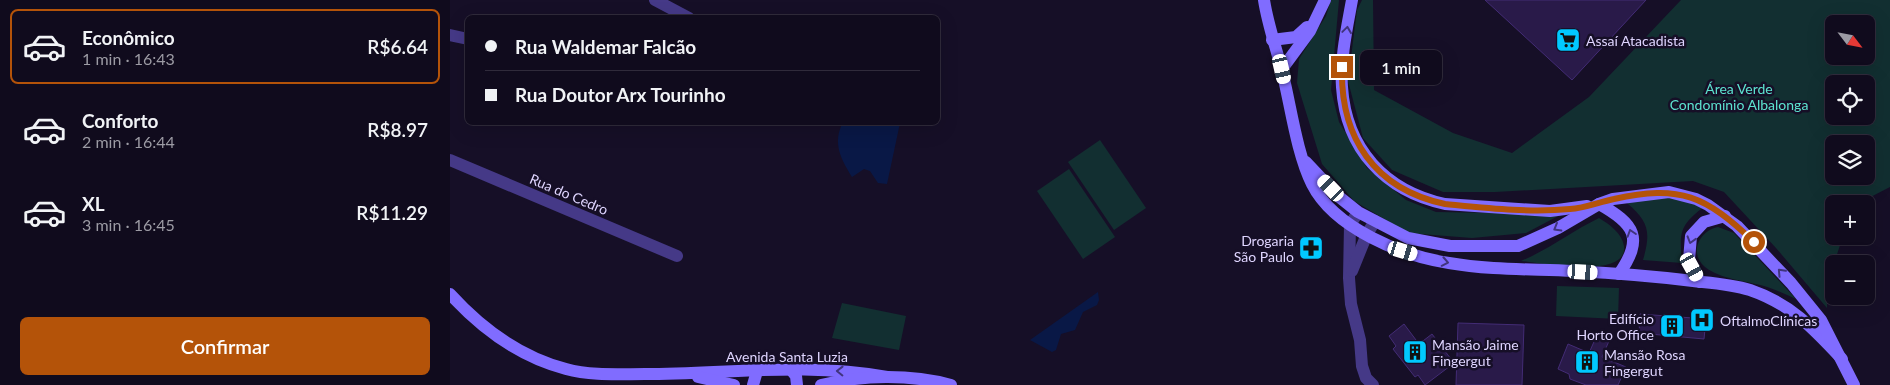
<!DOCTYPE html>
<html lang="pt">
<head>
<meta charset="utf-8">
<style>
  :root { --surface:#100b1d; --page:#191426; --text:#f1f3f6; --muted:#9c9ba4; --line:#302b3b; --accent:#b45309 }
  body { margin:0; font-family:Lato,sans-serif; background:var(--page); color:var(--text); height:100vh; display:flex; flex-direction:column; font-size:19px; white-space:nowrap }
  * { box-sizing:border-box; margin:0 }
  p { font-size:16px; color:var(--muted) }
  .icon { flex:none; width:28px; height:28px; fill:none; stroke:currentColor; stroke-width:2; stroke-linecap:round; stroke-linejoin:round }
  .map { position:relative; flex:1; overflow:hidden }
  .side { display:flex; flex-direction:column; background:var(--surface); width:450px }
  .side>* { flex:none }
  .top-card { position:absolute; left:15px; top:15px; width:475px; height:110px; border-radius:8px; box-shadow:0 5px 20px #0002,0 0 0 1px var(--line); display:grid; align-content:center; height:110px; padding:0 20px; background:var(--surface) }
  .needle { width:32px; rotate:122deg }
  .buttons { position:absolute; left:1375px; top:15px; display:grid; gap:10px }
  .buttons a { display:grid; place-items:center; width:50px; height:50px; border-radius:8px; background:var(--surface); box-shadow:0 5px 20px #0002,0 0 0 1px var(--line); font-size:25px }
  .end { position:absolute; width:22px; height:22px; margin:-11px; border:6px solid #b45309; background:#fff; box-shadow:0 0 0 2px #fff }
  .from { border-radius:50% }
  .bubble { position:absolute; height:35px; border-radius:8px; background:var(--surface); box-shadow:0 5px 20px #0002,0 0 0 1px var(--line); font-size:16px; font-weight:600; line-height:35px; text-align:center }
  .car { position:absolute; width:15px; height:30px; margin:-15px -8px; border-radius:6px; box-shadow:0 0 4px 1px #0007; background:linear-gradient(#fff 24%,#345 0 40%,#fff 0 76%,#345 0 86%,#fff 0) }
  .top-card b { display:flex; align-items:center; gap:18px; height:48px; font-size:19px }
  .top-card b+b { border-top:1px solid var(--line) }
  .top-card i { width:12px; height:12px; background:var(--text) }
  ul { padding:9px 0 0; list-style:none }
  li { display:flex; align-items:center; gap:15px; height:75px; margin:0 10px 8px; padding:0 10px; border:2px solid transparent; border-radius:8px }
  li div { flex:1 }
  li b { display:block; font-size:19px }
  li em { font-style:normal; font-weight:600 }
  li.active { border-color:var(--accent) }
  li>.icon { width:45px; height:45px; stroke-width:1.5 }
  .primary-button { display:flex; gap:10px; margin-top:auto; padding:10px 20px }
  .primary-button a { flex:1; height:58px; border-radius:8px; background:var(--accent); color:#fff; font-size:20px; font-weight:600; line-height:58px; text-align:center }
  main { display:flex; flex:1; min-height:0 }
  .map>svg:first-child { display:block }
</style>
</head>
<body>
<main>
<section class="side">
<ul>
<li class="active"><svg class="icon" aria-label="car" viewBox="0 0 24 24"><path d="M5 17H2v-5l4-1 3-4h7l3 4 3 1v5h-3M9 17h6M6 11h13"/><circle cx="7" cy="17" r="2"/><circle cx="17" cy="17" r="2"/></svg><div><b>Econômico</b><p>1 min · 16:43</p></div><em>R$6.64</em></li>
<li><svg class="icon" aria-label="car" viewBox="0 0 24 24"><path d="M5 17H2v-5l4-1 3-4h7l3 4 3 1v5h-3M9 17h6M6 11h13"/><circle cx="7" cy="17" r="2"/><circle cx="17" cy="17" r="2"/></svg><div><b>Conforto</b><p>2 min · 16:44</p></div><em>R$8.97</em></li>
<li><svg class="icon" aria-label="car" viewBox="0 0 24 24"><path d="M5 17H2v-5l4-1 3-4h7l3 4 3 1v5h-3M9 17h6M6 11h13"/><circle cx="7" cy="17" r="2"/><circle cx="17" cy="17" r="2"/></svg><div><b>XL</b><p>3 min · 16:45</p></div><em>R$11.29</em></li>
</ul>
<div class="primary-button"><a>Confirmar</a></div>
</section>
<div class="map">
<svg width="1440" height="385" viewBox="0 0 1440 385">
  <rect width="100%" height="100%" fill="#160f27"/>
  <!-- green -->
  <g fill="#122f31" fill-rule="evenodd">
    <path d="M881,0H889L881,90L889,122L917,168L956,200L986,212L1112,214L1076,233L1022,238L958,233L904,201L872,164L847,83L849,59L876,16Z"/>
    <path d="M912,0H923L924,90L1003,133L1062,153L1139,97L1231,0H1440V187L1407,204H1384V236H1393L1377,285V308L1326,248L1274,192L1243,181L1045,192H993L942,170L913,138L898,81L907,10ZM1384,24H1416V56H1384ZM1384,84H1416V116H1384ZM1384,144H1416V176H1384Z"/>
    <path d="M650,140L696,208L664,230L618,162Z"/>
    <path d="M619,169L665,237L633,259L587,191Z"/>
    <path d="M1216,195L1255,206C1230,225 1229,231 1232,263L1193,260C1201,232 1199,222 1177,203Z"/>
    <path d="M1149,218C1159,224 1172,233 1174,246C1178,280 1090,263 1071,261C1098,250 1122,231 1149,218Z"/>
    <path d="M1268,227L1284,233L1346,299C1336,295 1325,289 1314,286C1296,281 1270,279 1255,267C1238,253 1250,230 1268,227Z"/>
    <path d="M1107,286L1169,288L1168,319L1106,316Z"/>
    <path d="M392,303L456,316L449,350L382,338Z"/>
  </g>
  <!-- water -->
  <g fill="#091846">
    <path d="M393,122L450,123L437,184L428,183L420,171L414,169L402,177C391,159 382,143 393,122Z"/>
    <path d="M648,292L649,300L647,305L633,312L625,330L611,334L606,350L602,352L580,340Z"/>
  </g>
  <!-- building -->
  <g fill="#291a49" stroke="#432c75">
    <path d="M1035,0H1196L1122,80Z"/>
    <path d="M1190,314L1256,319L1254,339L1189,333Z"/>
    <path d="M1008,323L1074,325L1072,385H1006Z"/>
    <path d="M954,324L969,344L982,334L1004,363L975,385L968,375L965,377L943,349L946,346L939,336Z"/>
    <path d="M1147,335L1159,341L1152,357L1176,367L1168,385H1136L1120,379L1119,374L1108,369L1118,344L1139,353Z"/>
  </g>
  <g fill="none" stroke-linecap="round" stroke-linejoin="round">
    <!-- street -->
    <g stroke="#453987" stroke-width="12">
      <path d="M205,0L239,18"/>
      <path d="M0,35L18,39"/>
      <path d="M0,160L227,256"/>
      <path d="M908,212L900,225L899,278L901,304L910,340L912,366L916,378L923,385"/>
      <path d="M902,271L917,234L925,221"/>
    </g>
    <!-- secondary -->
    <g stroke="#806cff" stroke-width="12">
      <path d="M814,0C818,26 827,50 833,75C841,108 847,154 862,184C884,228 952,256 999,263C1039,270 1082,269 1123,271C1163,273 1203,276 1243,281C1262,283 1281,284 1300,290C1341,304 1363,328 1392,359"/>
      <path d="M902,0C897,28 890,59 892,87C896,149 935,191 995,204L1100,211L1137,206"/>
      <path d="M822,40L846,37L857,27"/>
      <path d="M832,69L860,31L875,0"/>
      <path d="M856,162L888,196L908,212L958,238L1000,246H1068L1108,228L1149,204L1163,199L1219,192L1246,199L1258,205L1287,226L1341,283L1371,320L1404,385"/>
      <path d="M1149,204C1185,224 1194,238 1169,274"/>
      <path d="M1250,282L1239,260L1241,236L1254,222L1275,216"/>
      <path d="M0,294C31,328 70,357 116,369C141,376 169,374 195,374C276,374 357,362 437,377"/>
      <path d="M342,371L346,376L347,385"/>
      <path d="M248,377L284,385"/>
      <path d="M303,385L307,371"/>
      <path d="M371,385C412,375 460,374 501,385"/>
    </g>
  </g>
  <!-- one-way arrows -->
  <defs><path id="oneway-chevron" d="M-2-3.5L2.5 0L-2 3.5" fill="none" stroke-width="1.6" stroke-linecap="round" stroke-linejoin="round" transform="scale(1.25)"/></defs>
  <g stroke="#40347d">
    <use href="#oneway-chevron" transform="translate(897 30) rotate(-82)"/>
    <use href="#oneway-chevron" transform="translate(1107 228) rotate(150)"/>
    <use href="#oneway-chevron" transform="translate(1181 233) rotate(-108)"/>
    <use href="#oneway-chevron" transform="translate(1241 240) rotate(107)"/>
    <use href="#oneway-chevron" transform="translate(995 262) rotate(11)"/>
    <use href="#oneway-chevron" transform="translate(1331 272) rotate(-133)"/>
    <use href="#oneway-chevron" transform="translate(390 371) rotate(-179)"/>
  </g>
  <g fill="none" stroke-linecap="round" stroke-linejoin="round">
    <!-- route -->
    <path stroke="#b45309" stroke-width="6" d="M892,67C890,137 924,189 995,204C1036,208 1079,213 1120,209C1135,208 1149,202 1164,199C1230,184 1256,196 1304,242"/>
  </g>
  <!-- icons -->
  <defs>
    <symbol id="supermarket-square" viewBox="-11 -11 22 22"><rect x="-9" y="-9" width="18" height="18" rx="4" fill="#01c9ff" stroke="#160f27"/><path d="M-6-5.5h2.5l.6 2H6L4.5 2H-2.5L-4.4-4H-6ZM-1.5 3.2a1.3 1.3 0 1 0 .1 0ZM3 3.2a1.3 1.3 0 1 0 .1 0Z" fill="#111"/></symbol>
    <symbol id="pharmacy-square" viewBox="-11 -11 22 22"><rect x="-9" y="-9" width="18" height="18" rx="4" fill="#01c9ff" stroke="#160f27"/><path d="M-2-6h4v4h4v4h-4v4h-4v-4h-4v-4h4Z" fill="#111"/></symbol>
    <symbol id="hospital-square" viewBox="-11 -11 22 22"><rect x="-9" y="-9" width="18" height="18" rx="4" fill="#01c9ff" stroke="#160f27"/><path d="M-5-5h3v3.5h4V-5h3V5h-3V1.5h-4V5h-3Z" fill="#111"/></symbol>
    <symbol id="building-square" viewBox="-11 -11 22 22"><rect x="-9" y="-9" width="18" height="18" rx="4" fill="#01c9ff" stroke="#160f27"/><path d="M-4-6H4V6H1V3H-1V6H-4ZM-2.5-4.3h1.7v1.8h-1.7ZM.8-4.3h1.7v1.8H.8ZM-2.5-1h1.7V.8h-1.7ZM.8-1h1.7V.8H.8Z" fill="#111"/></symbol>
  </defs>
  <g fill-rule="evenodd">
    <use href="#supermarket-square" x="1104" y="26" width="28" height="28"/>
    <use href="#pharmacy-square" x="847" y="234" width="28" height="28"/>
    <use href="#hospital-square" x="1238" y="306" width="28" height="28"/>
    <use href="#building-square" x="1208" y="312" width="28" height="28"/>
    <use href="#building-square" x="951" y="338" width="28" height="28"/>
    <use href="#building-square" x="1123" y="348" width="28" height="28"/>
  </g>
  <g text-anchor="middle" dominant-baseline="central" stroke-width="5" stroke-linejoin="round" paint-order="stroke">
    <!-- poi labels -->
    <g font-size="14" fill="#dfd5ff" stroke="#160f27" text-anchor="start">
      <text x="1136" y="40">Assaí Atacadista</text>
      <text x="844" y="240" text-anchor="end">Drogaria<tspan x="844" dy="16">São Paulo</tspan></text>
      <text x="1204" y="318" text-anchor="end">Edifício<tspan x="1204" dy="16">Horto Office</tspan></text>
      <text x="1270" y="320">OftalmoClínicas</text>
      <text x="982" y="344">Mansão Jaime<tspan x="982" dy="16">Fingergut</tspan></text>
      <text x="1154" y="354">Mansão Rosa<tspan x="1154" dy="16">Fingergut</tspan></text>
    </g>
    <!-- park labels -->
    <g font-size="14" fill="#5de3d0" stroke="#160f27">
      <text x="1289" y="88">Área Verde<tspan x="1289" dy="16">Condomínio Albalonga</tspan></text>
    </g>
    <!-- street labels -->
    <g font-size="14" fill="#dfd5ff" stroke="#160f27">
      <text transform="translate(119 194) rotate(23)">Rua do Cedro</text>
      <text x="337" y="356">Avenida Santa Luzia</text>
    </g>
  </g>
</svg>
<div class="buttons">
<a><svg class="needle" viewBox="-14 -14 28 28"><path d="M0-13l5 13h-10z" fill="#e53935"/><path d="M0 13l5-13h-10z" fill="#9c9ba4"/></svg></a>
<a><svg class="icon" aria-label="locate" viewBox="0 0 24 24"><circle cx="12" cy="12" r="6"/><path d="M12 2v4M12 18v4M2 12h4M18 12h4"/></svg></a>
<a><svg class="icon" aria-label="layers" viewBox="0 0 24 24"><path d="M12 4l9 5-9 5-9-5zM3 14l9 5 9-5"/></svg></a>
<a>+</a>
<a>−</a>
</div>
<i class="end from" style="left:1304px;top:242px"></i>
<i class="end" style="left:892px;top:67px"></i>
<div class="bubble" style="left:910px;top:50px;width:82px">1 min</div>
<i class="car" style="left:832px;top:69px;rotate:167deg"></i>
<i class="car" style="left:881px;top:188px;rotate:316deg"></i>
<i class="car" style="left:953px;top:251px;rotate:107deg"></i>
<i class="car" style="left:1242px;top:267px;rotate:151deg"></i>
<i class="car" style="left:1133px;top:272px;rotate:93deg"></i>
<div class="top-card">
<b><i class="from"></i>Rua Waldemar Falcão</b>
<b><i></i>Rua Doutor Arx Tourinho</b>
</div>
</div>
</main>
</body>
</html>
